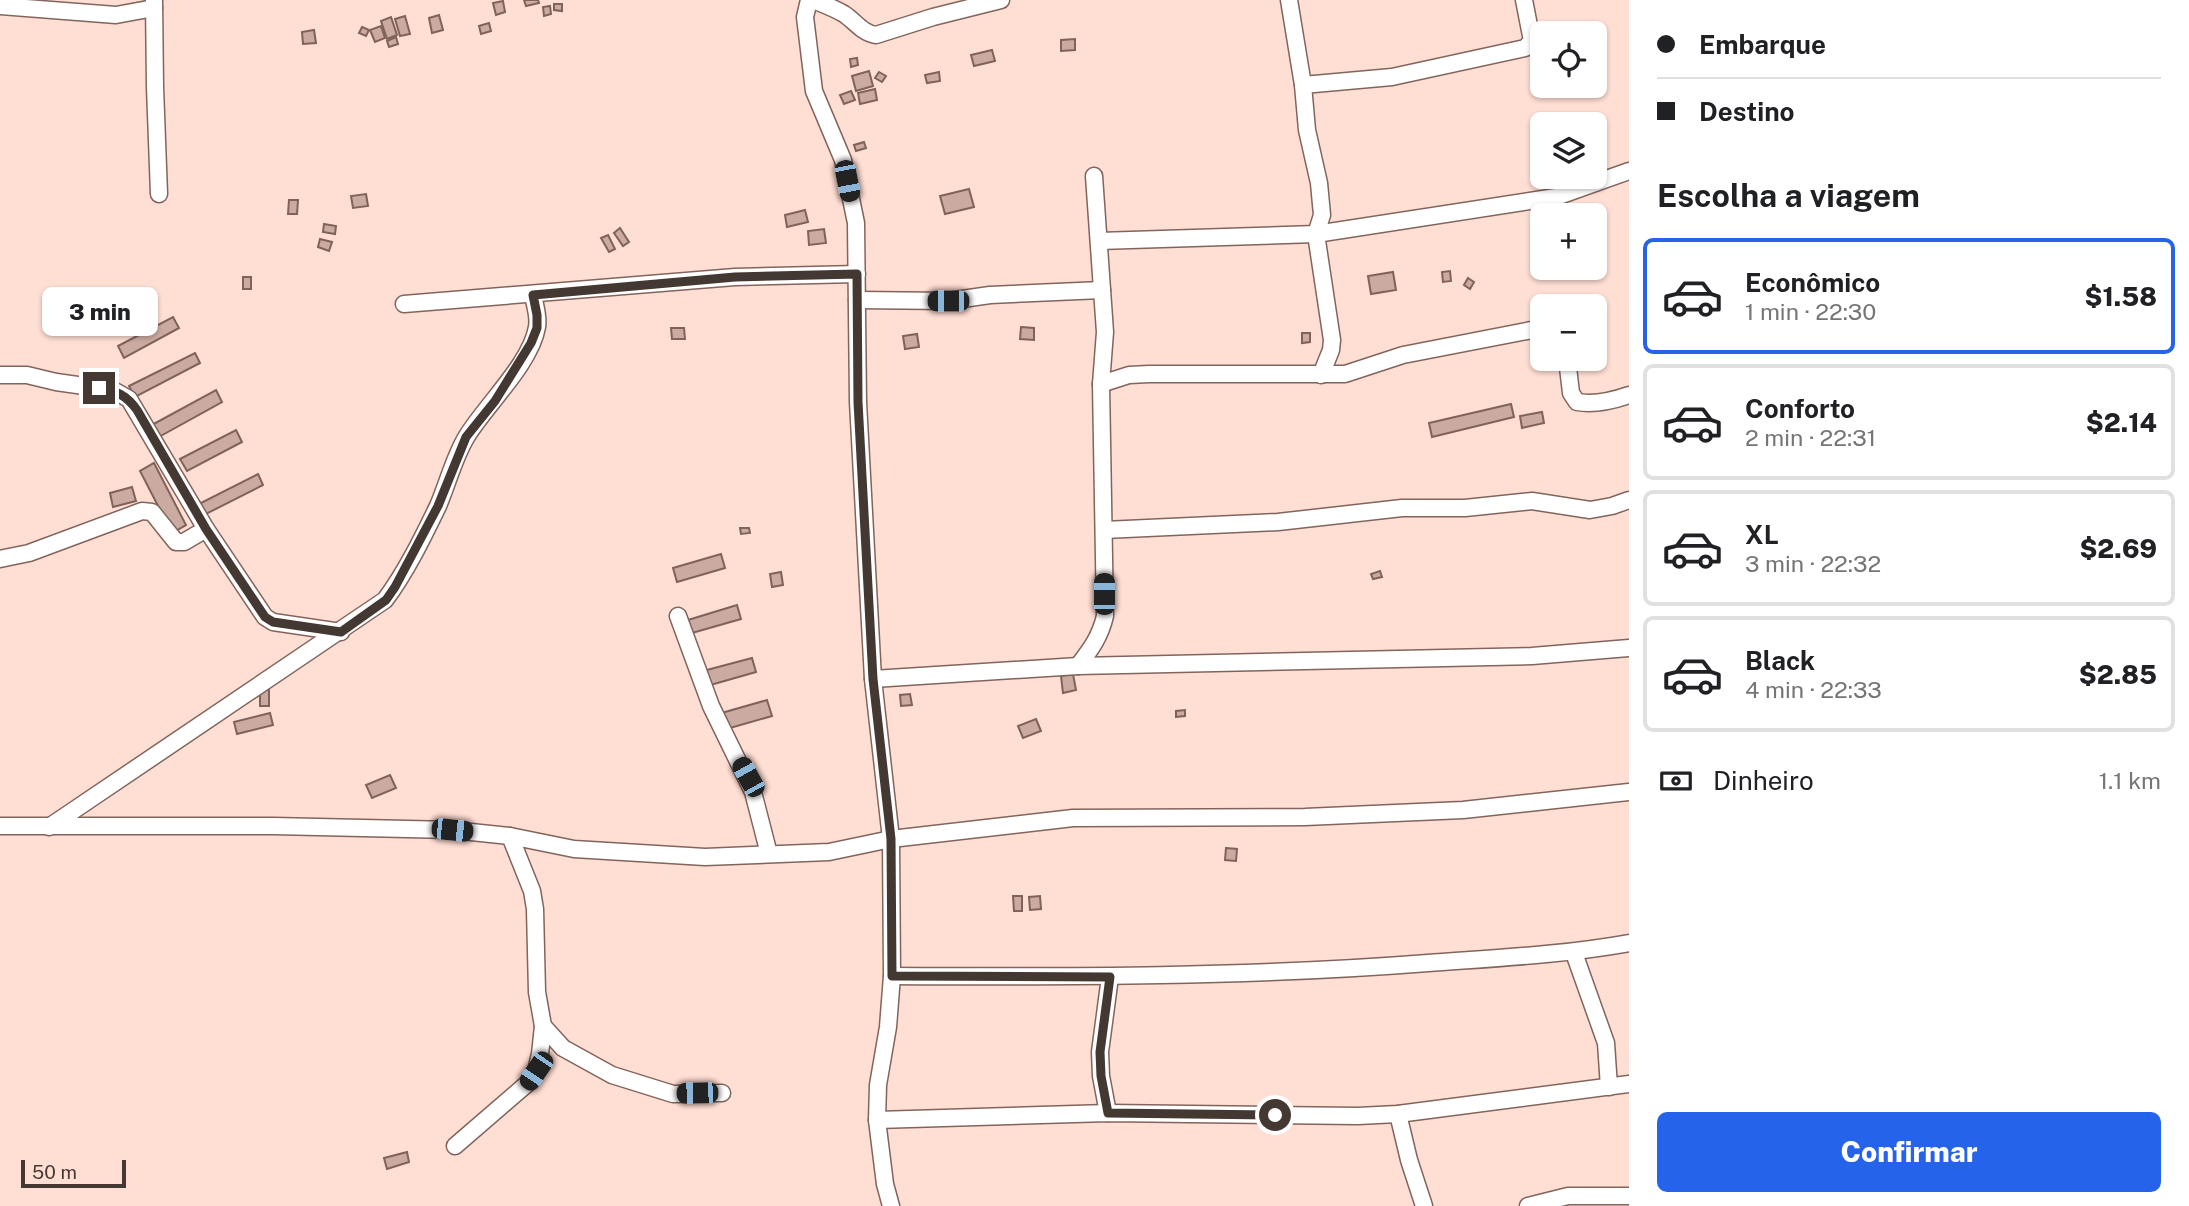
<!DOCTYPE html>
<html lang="pt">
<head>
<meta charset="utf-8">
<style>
  :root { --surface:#fff; --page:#f6f6f6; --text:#202124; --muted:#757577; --line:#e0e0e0; --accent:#2563eb }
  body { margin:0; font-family:"Public Sans",sans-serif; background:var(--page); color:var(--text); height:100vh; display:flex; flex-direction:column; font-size:26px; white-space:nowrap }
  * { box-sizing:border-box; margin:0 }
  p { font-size:23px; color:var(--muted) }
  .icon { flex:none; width:38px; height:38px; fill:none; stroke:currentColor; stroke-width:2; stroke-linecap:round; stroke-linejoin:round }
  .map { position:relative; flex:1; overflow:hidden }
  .details { display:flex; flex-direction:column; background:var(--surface); width:560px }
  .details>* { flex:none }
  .top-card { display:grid; align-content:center; height:154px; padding:0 28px; background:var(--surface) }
  .fabs { position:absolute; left:1530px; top:21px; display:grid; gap:14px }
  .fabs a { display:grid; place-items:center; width:77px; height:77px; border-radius:10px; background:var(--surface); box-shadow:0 2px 5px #0004; font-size:35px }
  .scale { position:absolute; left:21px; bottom:18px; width:105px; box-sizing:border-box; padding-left:7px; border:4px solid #443833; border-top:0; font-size:19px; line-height:24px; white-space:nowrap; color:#443833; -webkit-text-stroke:5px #ffded3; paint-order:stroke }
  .end { position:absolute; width:32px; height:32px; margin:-16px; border:9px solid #443833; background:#fff; box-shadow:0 0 0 4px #fff }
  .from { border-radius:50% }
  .bubble { position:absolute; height:49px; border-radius:10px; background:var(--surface); box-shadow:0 2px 5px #0004; font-size:23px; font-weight:800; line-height:49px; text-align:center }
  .car { position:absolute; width:21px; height:42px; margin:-21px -10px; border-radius:9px; box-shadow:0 0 5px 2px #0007; background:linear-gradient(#222 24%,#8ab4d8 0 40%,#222 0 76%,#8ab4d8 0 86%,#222 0) }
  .top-card b { display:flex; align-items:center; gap:24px; height:66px; font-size:26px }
  .top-card b+b { border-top:2px solid var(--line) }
  .top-card i { width:18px; height:18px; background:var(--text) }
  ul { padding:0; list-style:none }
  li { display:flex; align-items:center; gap:21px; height:116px; margin:0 14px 10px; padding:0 14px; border:4px solid var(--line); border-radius:10px }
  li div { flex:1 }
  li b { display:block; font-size:26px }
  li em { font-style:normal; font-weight:800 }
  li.on { border-color:var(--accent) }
  li>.icon { width:63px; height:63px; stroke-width:1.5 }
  h2 { padding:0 28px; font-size:32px; line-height:84px }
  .pay { display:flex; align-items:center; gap:18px; height:77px; padding:0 28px; font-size:26px }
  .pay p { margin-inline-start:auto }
  .action { display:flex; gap:14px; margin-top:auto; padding:14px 28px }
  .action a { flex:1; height:80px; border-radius:10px; background:var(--accent); color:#fff; font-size:28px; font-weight:800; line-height:80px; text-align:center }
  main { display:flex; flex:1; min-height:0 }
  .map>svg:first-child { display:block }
</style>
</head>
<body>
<main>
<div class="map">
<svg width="1629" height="1206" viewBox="0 0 1629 1206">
  <rect width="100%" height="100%" fill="#ffded3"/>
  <!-- building -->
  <g fill="#cbaba1" stroke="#7f635a" stroke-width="2">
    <path d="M524,0H538L539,3L526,6Z"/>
    <path d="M503,1L505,12L496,15L493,3Z"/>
    <path d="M554,4H562V11L554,10Z"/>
    <path d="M550,6L551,14L544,16L543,7Z"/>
    <path d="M439,15L443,30L432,33L429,18Z"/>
    <path d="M405,16L410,34L400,36L395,19Z"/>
    <path d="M391,17L397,35L387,39L381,21Z"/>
    <path d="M489,23L491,31L481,34L479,26Z"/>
    <path d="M381,26L385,38L375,42L370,30Z"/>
    <path d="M362,27L369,30L366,36L359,33Z"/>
    <path d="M314,30L316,43L303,44L302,32Z"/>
    <path d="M396,37L398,44L389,47L387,41Z"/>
    <path d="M1075,39V50L1061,51V40Z"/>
    <path d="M992,50L995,61L974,66L971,55Z"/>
    <path d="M857,58L858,65L851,67L850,59Z"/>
    <path d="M869,71L873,86L856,91L852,76Z"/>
    <path d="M879,72L886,76L882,82L875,78Z"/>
    <path d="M939,72L940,81L927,83L925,75Z"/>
    <path d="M875,89L877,100L860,104L858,93Z"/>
    <path d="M851,91L855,100L844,104L840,95Z"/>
    <path d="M864,142L866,148L856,151L854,145Z"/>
    <path d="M969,189L974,207L945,214L940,196Z"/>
    <path d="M366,194L368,206L353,208L351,196Z"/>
    <path d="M289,200H298L297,214H288Z"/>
    <path d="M805,210L808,222L787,227L785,215Z"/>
    <path d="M324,224L336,226L335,234L323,232Z"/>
    <path d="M620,228L629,242L623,246L614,233Z"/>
    <path d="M824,229L826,243L809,245L808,231Z"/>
    <path d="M608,235L615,249L609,252L601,238Z"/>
    <path d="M320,239L332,242L329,251L318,247Z"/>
    <path d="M1450,271L1451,281L1443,282L1442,272Z"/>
    <path d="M1393,272L1396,290L1371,294L1368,276Z"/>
    <rect x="243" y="277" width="8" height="12"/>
    <path d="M1468,278L1474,282L1470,289L1464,285Z"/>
    <path d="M173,317L179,328L124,358L118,346Z"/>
    <path d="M1021,327L1034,328V340L1020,339Z"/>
    <path d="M671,328H684L685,339H672Z"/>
    <path d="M1302,333H1310V342L1302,343Z"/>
    <path d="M917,334L919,347L905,349L903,336Z"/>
    <path d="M195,353L200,363L135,397L129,386Z"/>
    <path d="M216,390L222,402L157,438L150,426Z"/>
    <path d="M1511,404L1514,417L1432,437L1429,423Z"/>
    <path d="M1542,412L1544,423L1522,428L1520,416Z"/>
    <path d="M236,430L242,442L187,471L180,459Z"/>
    <path d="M154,463L186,525L172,533L140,471Z"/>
    <path d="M258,474L263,485L200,517L195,506Z"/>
    <path d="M132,487L136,501L113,507L110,493Z"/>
    <path d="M740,528H749L750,533L741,534Z"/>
    <path d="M721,554L725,568L677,582L673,568Z"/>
    <path d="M1380,571L1382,577L1373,579L1371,574Z"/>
    <path d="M781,572L783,585L772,587L770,574Z"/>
    <path d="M737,605L741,619L692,633L688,620Z"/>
    <path d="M752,658L756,672L707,686L703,671Z"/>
    <path d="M1073,674L1076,690L1063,693L1061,676Z"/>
    <rect x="260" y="690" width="9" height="16"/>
    <path d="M910,694L912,705L901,706L900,695Z"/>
    <path d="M767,700L772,716L723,730L718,714Z"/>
    <path d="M1185,710V716L1176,717V711Z"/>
    <path d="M270,713L273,725L237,734L234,722Z"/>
    <path d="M1036,719L1041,731L1023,738L1018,726Z"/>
    <path d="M390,775L396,788L372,798L366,785Z"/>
    <path d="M1226,848L1237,849L1236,861L1225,860Z"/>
    <path d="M1013,896H1022V911H1014Z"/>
    <path d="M1040,896L1041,909L1030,910L1029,897Z"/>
    <path d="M407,1152L409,1162L387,1169L384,1158Z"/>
  </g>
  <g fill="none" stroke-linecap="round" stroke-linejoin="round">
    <defs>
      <g id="street">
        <path d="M154,0L155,87L159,194"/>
        <path d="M809,0L805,17L814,91L843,160L856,223L858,402L873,679L891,839L892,976L888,1027L878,1085L877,1120L885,1184L891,1206"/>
        <path d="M813,0C823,4 834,8 844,14C855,21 862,33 876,35L933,17L1001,0"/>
        <path d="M1289,0L1303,85L1307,130L1319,183L1322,215L1316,234L1332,340L1331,350L1321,375"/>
        <path d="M0,6L116,15L154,8"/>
        <path d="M1303,85L1392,77L1525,48L1532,41L1524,0"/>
        <path d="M1099,241L1316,234L1556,197L1629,171"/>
        <path d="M857,300L948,301L990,295L1102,290"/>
        <path d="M404,304L735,277L857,274"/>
        <path d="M1567,359L1571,393L1577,402C1595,405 1612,401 1629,395"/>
        <path d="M0,375H27L56,382L113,390L129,399L206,529L265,617L273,622L341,632"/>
        <path d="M1101,384L1129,375L1149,374H1345L1403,355L1542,328"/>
        <path d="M1104,530L1278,522L1402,508H1465L1532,501L1590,510L1612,506L1629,500"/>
        <path d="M0,559L29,553L142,511L152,512L176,542H184L206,529"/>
        <path d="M678,616L711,706L753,792L769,854"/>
        <path d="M1078,666C1091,649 1100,637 1105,616L1101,384L1105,332L1094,176"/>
        <path d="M873,679L1078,666L1532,656L1629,648"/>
        <path d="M0,826H273L452,830L510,836L574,849L705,857L829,852L891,839L1073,818L1305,817L1463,810L1629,792"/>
        <path d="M49,827L385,600C406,572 423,537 438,506C448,483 454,457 467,436C486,405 531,363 537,327C539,317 535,306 533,295"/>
        <path d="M1574,953L1606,1043L1609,1087"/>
        <path d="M892,976C1071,977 1250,977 1428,963C1496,958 1562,955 1629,943"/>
        <path d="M543,1026L563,1048L612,1075L673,1094L722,1093"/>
        <path d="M1108,1113L1101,1076L1100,1052L1110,977"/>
        <path d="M1398,1114L1409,1160L1424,1206"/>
        <path d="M877,1120L1108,1113L1358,1116L1398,1114L1629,1084"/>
        <path d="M455,1146L528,1083L536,1071L540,1054L543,1026L537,992L535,909L532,891L510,836"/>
        <path d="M1528,1206L1568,1196H1629"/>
      </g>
    </defs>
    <!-- street casing -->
    <use href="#street" stroke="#81655c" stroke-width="19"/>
    <!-- street -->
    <use href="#street" stroke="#fff" stroke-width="16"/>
  </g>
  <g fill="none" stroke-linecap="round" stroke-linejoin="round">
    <!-- route -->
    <path stroke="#443833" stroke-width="9" d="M99,388C116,390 127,396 137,410L206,529L265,617L273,622L341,632L386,600L395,587L438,506L466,437L495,401L531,343L537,328V315L533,295L735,277L857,274L858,402L873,679L891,839L892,976L1110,977L1100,1052L1101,1076L1108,1113L1275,1115"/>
  </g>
</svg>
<div class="fabs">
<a><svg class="icon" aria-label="locate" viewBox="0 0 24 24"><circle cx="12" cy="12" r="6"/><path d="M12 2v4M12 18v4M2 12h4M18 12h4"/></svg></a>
<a><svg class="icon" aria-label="layers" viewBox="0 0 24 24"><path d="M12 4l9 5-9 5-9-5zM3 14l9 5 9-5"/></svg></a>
<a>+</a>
<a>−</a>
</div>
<div class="scale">50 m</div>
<i class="end from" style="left:1275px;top:1115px"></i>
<i class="end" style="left:99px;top:388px"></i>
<div class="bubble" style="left:42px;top:287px;width:116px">3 min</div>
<i class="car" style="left:847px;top:181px;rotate:169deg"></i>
<i class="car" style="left:948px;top:301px;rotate:270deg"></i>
<i class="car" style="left:1104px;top:594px;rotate:0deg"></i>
<i class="car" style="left:748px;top:777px;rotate:331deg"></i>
<i class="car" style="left:452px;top:830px;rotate:96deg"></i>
<i class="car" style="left:536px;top:1071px;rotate:214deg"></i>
<i class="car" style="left:697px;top:1093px;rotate:269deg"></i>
</div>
<section class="details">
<div class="top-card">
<b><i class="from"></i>Embarque</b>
<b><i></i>Destino</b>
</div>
<h2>Escolha a viagem</h2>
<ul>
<li class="on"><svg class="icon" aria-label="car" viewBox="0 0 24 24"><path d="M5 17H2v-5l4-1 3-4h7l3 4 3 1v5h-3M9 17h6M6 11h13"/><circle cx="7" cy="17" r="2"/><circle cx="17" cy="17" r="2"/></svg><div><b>Econômico</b><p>1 min · 22:30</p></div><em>$1.58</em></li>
<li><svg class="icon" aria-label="car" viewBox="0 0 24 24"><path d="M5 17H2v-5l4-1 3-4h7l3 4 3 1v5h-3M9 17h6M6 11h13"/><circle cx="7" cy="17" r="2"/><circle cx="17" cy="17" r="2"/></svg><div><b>Conforto</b><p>2 min · 22:31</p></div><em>$2.14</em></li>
<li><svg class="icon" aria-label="car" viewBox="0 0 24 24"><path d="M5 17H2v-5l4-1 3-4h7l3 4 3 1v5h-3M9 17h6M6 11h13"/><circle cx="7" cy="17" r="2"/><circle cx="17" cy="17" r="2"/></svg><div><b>XL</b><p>3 min · 22:32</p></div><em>$2.69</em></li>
<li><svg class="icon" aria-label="car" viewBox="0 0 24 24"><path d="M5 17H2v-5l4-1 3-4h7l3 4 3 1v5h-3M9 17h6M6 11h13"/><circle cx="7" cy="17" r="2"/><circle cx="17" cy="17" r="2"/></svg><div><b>Black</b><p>4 min · 22:33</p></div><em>$2.85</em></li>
</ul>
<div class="pay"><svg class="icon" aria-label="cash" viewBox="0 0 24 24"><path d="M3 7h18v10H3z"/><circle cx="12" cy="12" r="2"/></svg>Dinheiro<p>1.1 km</p></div>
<div class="action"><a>Confirmar</a></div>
</section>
</main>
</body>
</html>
